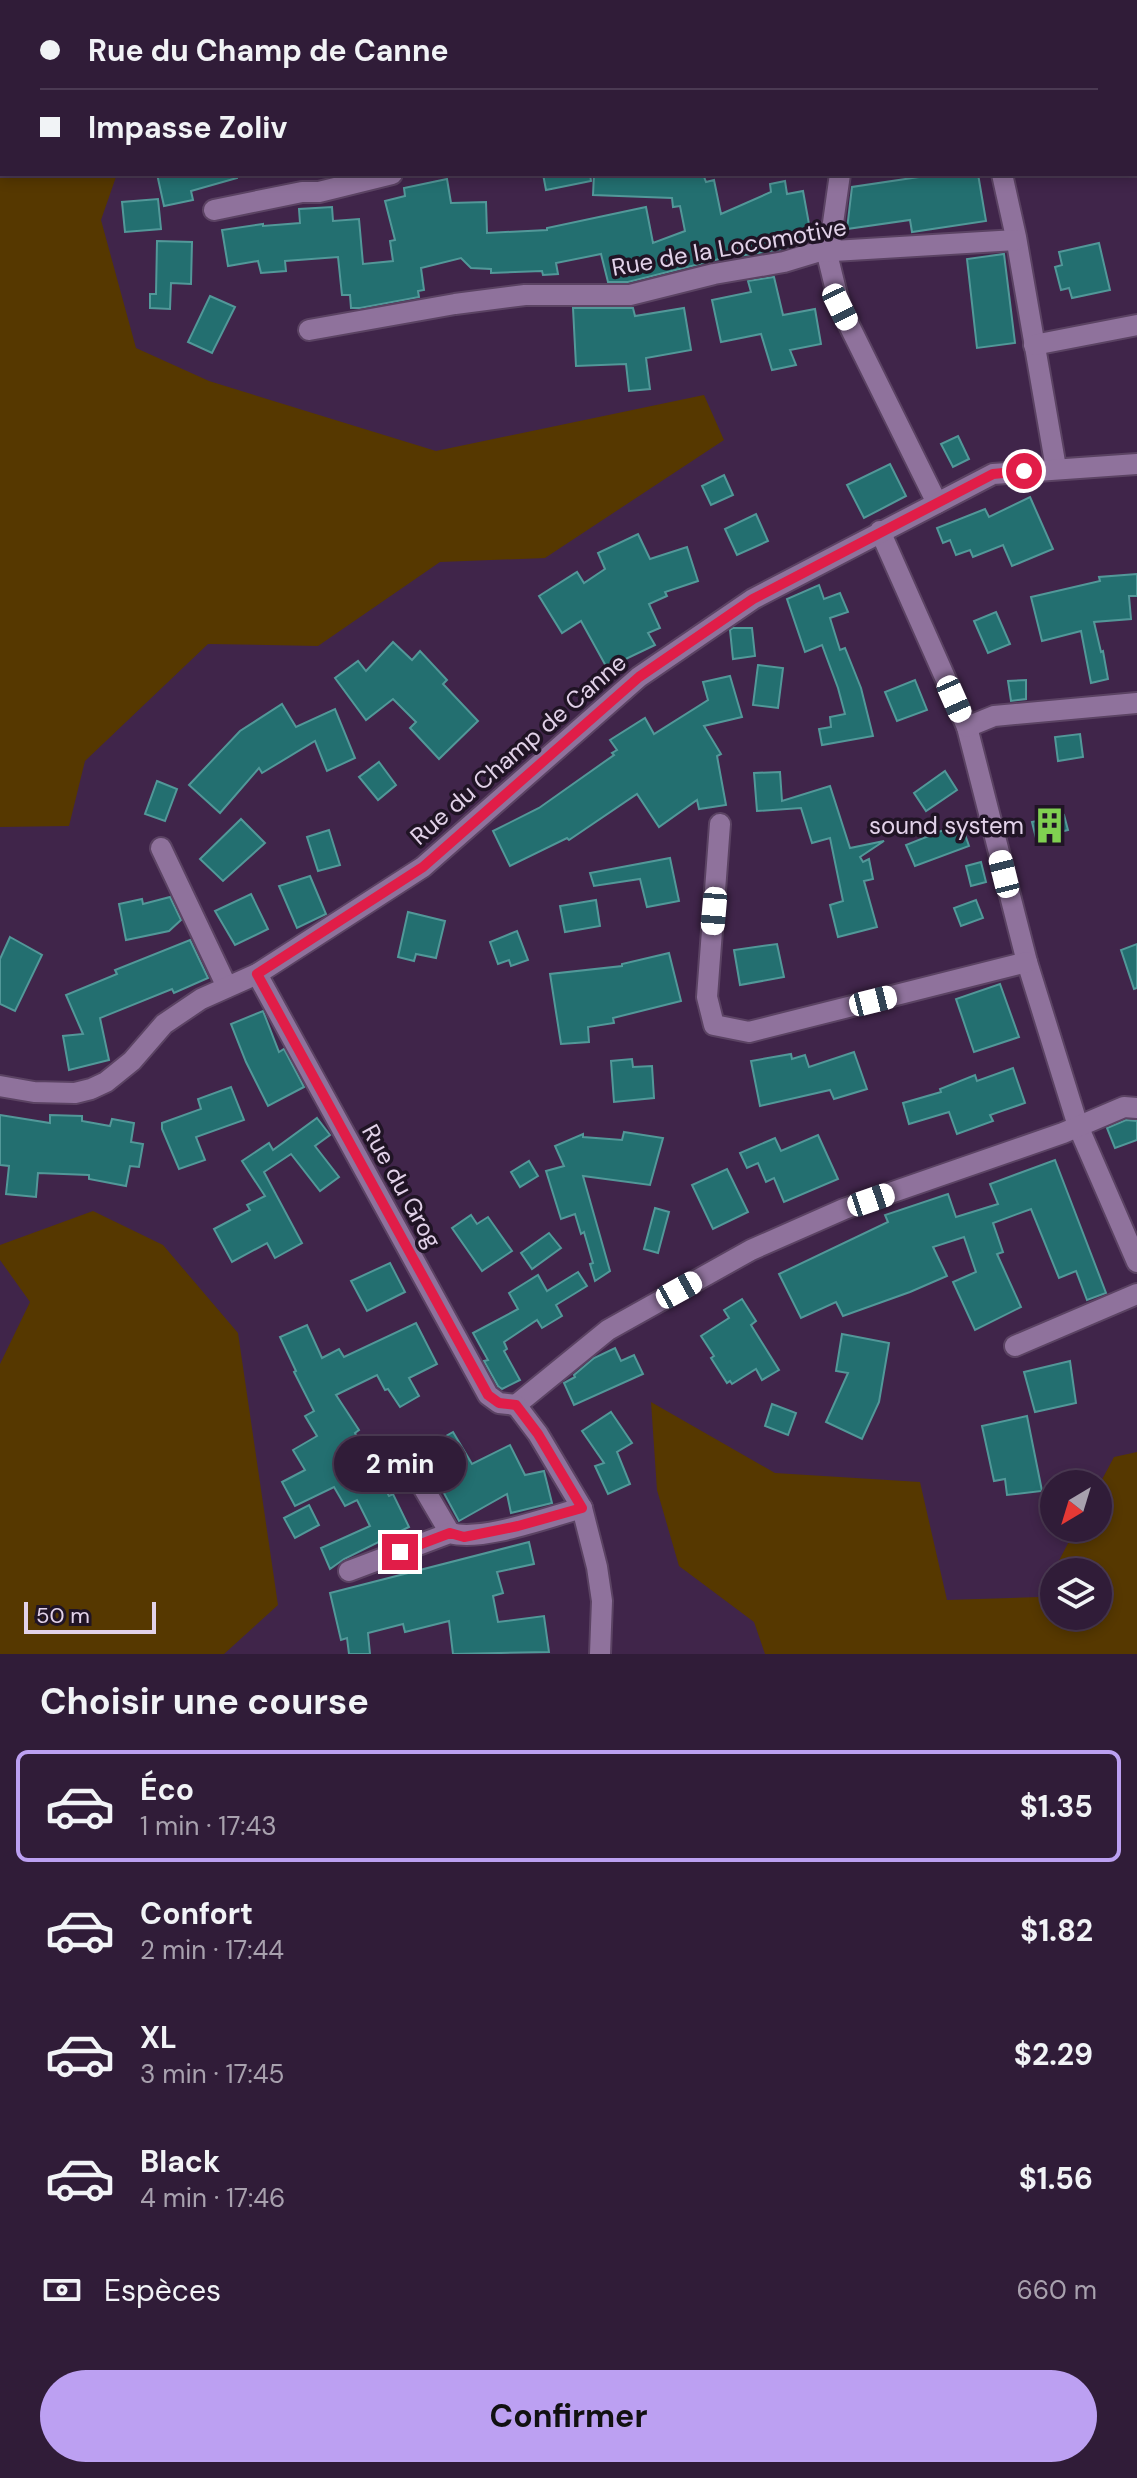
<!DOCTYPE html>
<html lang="fr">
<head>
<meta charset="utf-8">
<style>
  :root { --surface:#301c38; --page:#3c2943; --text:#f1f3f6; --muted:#a8a1ae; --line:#4b3a53; --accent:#bca0f2 }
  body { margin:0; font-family:"DM Sans",sans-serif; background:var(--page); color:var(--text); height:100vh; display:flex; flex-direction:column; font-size:30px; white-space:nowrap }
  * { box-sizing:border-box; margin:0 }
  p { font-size:26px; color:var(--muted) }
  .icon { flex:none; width:44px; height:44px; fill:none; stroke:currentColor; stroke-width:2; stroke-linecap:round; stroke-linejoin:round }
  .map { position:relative; height:1654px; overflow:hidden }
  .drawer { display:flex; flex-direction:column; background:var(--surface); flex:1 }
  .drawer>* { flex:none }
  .hud { position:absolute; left:0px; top:0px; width:1138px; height:176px; box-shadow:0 4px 12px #0003,0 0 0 2px var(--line); display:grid; align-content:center; height:176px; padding:0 40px; background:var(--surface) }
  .needle { width:52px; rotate:218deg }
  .fabs { position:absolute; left:1040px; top:1470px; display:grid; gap:16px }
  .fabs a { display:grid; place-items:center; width:72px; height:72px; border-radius:50%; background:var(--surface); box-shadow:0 4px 12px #0003,0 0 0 2px var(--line); font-size:40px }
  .scale { position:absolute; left:24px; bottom:20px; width:132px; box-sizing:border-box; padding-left:8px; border:4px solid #e2d2e9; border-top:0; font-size:22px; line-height:28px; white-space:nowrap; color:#e2d2e9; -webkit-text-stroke:6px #201425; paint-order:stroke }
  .end { position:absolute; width:36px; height:36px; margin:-18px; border:10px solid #e11d48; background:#fff; box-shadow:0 0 0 4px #fff }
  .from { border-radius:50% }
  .bubble { position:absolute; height:56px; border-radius:28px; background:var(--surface); box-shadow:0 4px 12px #0003,0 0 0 2px var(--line); font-size:26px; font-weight:700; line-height:56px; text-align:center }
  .car { position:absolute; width:24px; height:48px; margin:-24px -12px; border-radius:10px; box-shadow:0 0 6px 2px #0007; background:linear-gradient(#fff 24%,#345 0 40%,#fff 0 76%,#345 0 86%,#fff 0) }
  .hud b { display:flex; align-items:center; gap:28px; height:76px; font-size:30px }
  .hud b+b { border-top:2px solid var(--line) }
  .hud i { width:20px; height:20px; background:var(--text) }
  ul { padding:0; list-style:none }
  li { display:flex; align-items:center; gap:24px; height:112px; margin:0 16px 12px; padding:0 24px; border:4px solid transparent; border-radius:12px }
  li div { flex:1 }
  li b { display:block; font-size:30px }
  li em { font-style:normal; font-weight:700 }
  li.selected { border-color:var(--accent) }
  li>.icon { width:72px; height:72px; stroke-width:1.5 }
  h2 { padding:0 40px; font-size:36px; line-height:96px }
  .pay { display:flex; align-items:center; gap:20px; height:88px; padding:0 40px; font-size:30px }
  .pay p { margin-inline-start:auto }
  .cta { display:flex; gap:16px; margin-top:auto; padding:16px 40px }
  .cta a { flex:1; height:92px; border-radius:48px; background:var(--accent); color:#111; font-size:32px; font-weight:700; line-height:92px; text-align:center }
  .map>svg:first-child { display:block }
</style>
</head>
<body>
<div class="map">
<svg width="1137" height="1654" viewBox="0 0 1137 1654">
  <rect width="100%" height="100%" fill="#40254a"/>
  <!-- green -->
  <g fill="#563800" fill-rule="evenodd">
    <path d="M0,0H222L220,2H2V174H117L101,220L136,348L209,381L436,451L704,395L724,440L545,558L440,562L318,646L208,644L85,761L69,826L0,827Z"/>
    <path d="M93,1211L163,1245L238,1333L278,1605L224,1654H0V1364L30,1302L0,1260V1245Z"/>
    <path d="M651,1402L775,1473L920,1482L947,1600L1040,1597L1076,1528H1098V1487L1114,1457L1137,1452V1654H765L754,1622L679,1566L657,1490ZM1098,1572V1616H1054V1572Z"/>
  </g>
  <!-- building -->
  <g fill="#236f70" stroke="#529899" stroke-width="2">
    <path d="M157,174H237V178L191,191L193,200L164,206Z"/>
    <path d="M543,174H590L591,181L546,190Z"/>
    <path d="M594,174H703L706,182L714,180L721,214L771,192L770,184L785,181L787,194L803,191L811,235L805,242L782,249L740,256L739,254L628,282H608L601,254L556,263L558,274L543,275L542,271L491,273V269L471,268L461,258L421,268L424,290L418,291L419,297L360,308H351L350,295H342L338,257L285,261L286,271L261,273L258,261L228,266L222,230L263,224V226L300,223L299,209L332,207L333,221L359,219L363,264L393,261L390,241L395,240L385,201L405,196L404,188L447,179L451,203L486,202L487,233L547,230V228L646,207L653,243L685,231L680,206L673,207L672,198L593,195Z"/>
    <path d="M939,174H978L986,221L912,232L910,220L847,229L852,187Z"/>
    <path d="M158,199L161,229L125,232L122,202Z"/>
    <path d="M157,241L192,242L191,284L171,283L170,309L150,308V294H156Z"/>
    <path d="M1099,243L1110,290L1072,298L1069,288L1061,290L1055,267L1062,265L1059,252Z"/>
    <path d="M1004,254L1015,343L977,348L967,259Z"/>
    <path d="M774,277L783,315L815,309L821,344L790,350L796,365L772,370L761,334L721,342L712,300L751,292L748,281Z"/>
    <path d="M210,296L235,307L212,353L188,342Z"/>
    <path d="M573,308H633L635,316L684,308L691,350L646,358L650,389L629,391L626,364L576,366Z"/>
    <path d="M958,436L969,459L953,467L941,444Z"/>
    <path d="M890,464L906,496L864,518L847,485Z"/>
    <path d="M724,475L733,495L711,505L702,486Z"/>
    <path d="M1030,497L1053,549L1012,566L1003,545L973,557L970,550L956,555L950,540L943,543L937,528L985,509L989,517Z"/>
    <path d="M756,514L768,541L737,555L725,529Z"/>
    <path d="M638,534L650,559L687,547L698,581L665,592L667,596L649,604L660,628L648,633L655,645L607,668L581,621L562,633L539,596L577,572L584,583L605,569L598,553Z"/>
    <path d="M1137,574V596H1129L1131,619L1094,622L1101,652L1103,651L1108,679L1091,683L1081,631L1042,641L1031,597L1100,581L1099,577Z"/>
    <path d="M819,585L824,599L840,593L848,612L830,618L840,650L845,648L861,688L873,736L822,745L819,729L831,727L830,717L845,714L838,688L822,645L805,652L787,599Z"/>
    <path d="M996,612L1010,644L988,653L974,621Z"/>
    <path d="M733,628H752L755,656L733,659L730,630Z"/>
    <path d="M393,642L412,660L420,651L447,680L443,684L478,721L439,759L410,728L416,722L393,699L366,720L335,678L358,661L366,671Z"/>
    <path d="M758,665L783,668L778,708L753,705Z"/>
    <path d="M730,676L742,717L704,726L721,754L717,756L726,805L699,809L697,800L659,827L637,794L569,840L567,838L510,866L493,831L539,808L614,755L612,753L617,750L610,740L645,718L654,734L708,700L703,682Z"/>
    <path d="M915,680L927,710L897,721L885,692Z"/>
    <path d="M1026,680V699L1011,701L1008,681Z"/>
    <path d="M282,704L296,727L335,709L355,758L327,771L315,741L262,773L259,768L220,813L189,785L240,731Z"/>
    <path d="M1080,734L1083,757L1058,761L1055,737Z"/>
    <path d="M379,762L396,785L378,800L359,777Z"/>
    <path d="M945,771L957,790L926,811L914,793Z"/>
    <path d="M780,772L782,801L830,786L850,848L884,841L860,857L863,862L869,859L873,879L864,881L877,927L838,937L830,905L843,901L830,838L812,843L801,808L757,811L754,773Z"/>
    <path d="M157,781L177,789L165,821L145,814Z"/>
    <path d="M1064,815L1068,830L1036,838L1032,822Z"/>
    <path d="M241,819L265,843L223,881L200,859Z"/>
    <path d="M961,823L969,846L915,866L906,845Z"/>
    <path d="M329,830L340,865L318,871L307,837Z"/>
    <path d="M670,858L679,901L647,907L640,879L594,886L590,873Z"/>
    <path d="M981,862L986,882L971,886L966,866Z"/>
    <path d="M310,876L326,914L297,928L279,886Z"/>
    <path d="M251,894L268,929L235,945L215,911Z"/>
    <path d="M170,897L181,920L169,931L126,940L119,904L142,899L143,904Z"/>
    <path d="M596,900L600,926L565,932L560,906Z"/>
    <path d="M976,900L983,918L961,926L954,908Z"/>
    <path d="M408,912L445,921L436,958L416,954L414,961L398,957Z"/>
    <path d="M517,931L528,960L511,966L509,960L498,964L490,942Z"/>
    <path d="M10,937L42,955L15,1011L0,1004V959Z"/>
    <path d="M190,940L208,978L174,993L172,989L100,1018L109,1060L69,1070L63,1036L83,1034L66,995L117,974L115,970Z"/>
    <path d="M777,944L784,977L740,985L734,950Z"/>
    <path d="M1137,944V988L1134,989L1121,950Z"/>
    <path d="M669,953L681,1001L613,1018L614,1023L588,1027L589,1042L561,1044L550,974L622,966V964Z"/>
    <path d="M1000,984L1019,1037L974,1052L956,999Z"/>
    <path d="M263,1011L279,1052L284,1049L304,1087L268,1106L246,1062L231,1024Z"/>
    <path d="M854,1052L867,1089L834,1099L830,1090L760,1106L751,1061L791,1054L792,1059L805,1055L809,1067Z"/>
    <path d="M632,1059L633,1067L652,1066L654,1098L614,1102L611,1061Z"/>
    <path d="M1013,1068L1025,1103L990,1115L993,1121L957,1134L949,1112L909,1124L903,1103L941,1092L940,1089L975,1075L977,1081Z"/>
    <path d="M231,1087L244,1120L196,1137L205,1160L179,1169L162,1129V1123L201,1109L198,1099Z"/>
    <path d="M0,1115L50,1123V1115L82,1116V1121L110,1126L112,1119L134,1123L131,1142L143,1144L139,1167L130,1166L126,1186L89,1179V1175L38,1173L36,1197L6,1194L9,1166L0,1165Z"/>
    <path d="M317,1118L330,1135L315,1146L339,1177L320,1191L291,1154L264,1172L302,1243L275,1258L267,1243L232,1262L214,1229L250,1210L247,1205L265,1196L242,1161L269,1143L273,1150Z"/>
    <path d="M1126,1120L1137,1121V1140L1115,1148L1107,1128Z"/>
    <path d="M624,1132L663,1138L650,1185L583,1176L610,1271L595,1281L590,1264L593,1263L584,1232L581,1234L575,1214L561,1219L546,1171L564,1166L555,1146L583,1134V1137L622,1140Z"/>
    <path d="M818,1135L838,1179L784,1202L774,1178L766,1182L758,1163L747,1168L740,1153L775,1138L781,1151Z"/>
    <path d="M1055,1160L1106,1293L1087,1300L1076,1271L1059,1278L1031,1209L993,1223L1003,1252L997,1254L1021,1307L975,1330L953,1282L976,1272L964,1237L933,1247L947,1276L910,1292L843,1316L836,1302L801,1318L779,1274L888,1222L885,1215L948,1194L956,1217L998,1204L990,1184Z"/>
    <path d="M529,1161L538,1176L520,1187L511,1172Z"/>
    <path d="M727,1169L748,1212L713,1229L692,1185Z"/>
    <path d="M655,1208L669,1212L658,1253L644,1249Z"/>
    <path d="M471,1215L477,1224L488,1217L512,1251L482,1271L452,1228Z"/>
    <path d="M549,1233L561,1248L532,1269L521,1253Z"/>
    <path d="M390,1263L405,1292L367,1311L351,1281Z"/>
    <path d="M578,1272L587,1286L556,1305L562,1316L542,1328L537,1320L504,1342L507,1349L504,1351L520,1380L502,1389L498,1386L484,1361L488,1360L473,1333L518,1309L509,1293L538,1275L547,1291Z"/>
    <path d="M742,1299L756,1321L751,1325L779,1370L762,1380L756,1369L732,1384L730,1381L727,1383L711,1358L714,1356L701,1336L729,1318L724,1310Z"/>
    <path d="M416,1323L437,1364L409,1378L419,1396L400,1407L388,1389L385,1390L377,1375L336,1395L359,1430L355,1433L389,1496L393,1494L409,1527L344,1559L330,1569L321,1548L370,1526L357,1500L345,1506L334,1487L295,1506L282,1482L305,1470L293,1450L317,1436L305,1416L314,1411L294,1372L296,1371L280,1337L307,1325L322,1358L339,1349L344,1357Z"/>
    <path d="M842,1334L889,1343L879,1402L862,1439L826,1422L848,1373L836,1371Z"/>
    <path d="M615,1348L621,1361L634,1355L643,1374L574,1405L564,1383L575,1377L574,1375L594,1358Z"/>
    <path d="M1070,1361L1076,1403L1035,1412L1024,1372Z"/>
    <path d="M772,1404L796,1413L788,1435L765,1426Z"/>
    <path d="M611,1412L632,1443L617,1452L630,1484L608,1494L595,1466L604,1463L582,1431Z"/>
    <path d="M1027,1416L1042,1491L1007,1495L1005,1479L994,1481L982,1426Z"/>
    <path d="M453,1432L472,1464L510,1445L525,1475L544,1471L552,1503L511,1513L507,1494L459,1521L439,1484L441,1482L421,1450Z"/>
    <path d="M309,1505L319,1525L295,1538L284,1518Z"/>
    <path d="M529,1542L534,1564L497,1572L503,1593L493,1596L498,1622L544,1616L549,1652L453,1654L449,1621L405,1632L403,1624L368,1633L370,1654H349L347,1638L341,1640L330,1593Z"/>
  </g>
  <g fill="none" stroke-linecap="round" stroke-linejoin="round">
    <defs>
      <g id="minor">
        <path d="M403,0L404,2"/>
        <path d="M537,2L545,0"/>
        <path d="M860,2V0"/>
        <path d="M1136,104H1137"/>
        <path d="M840,174L828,258L840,307L937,503"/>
        <path d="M1002,174L1016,237L1056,468"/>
        <path d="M214,210L302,192H319L392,174"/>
        <path d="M309,330L455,304L525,295H630L714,274L784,262L817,252L1016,240"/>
        <path d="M1034,345L1137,325"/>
        <path d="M880,531L967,727L1027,962L1078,1126L1137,1262"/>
        <path d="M967,727L994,716L1137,703"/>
        <path d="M720,824L707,997L714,1025L749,1032L1027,962"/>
        <path d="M161,848L227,987"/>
        <path d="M257,974L488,1395L499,1403L516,1405"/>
        <path d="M0,1086L34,1092L75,1093L91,1089L106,1082L132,1061L164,1024L201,999L257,974L423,867L639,677L753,599L993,474L1137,464"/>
        <path d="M1015,1346L1137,1294"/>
        <path d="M516,1405L608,1330L751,1250L844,1209L1063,1133L1124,1107L1137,1108"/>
        <path d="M516,1405L538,1434L582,1508L597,1567L602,1601L600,1654"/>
        <path d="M403,1453L450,1533"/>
        <path d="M349,1571L450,1533C483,1542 548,1517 582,1508"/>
      </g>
    </defs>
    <!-- minor casing -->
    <use href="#minor" stroke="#5b4363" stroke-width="24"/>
    <!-- minor -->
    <use href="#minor" stroke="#8f729c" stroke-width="20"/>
  </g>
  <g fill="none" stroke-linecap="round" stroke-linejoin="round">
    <!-- route -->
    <path stroke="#e11d48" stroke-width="10" d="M400,1552L450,1533L464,1537L518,1526L582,1508L538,1434L516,1405L499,1403L488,1395L257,974L423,867L639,677L731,614L753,599L993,474L1024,471"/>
  </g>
  <!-- icons -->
  <defs>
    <symbol id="building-bare" viewBox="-9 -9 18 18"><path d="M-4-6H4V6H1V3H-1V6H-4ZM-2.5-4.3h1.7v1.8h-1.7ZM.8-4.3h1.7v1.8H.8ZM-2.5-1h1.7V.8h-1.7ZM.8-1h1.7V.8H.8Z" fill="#80d051" stroke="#201425" stroke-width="2.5" paint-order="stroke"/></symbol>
  </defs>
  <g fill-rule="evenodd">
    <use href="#building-bare" x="1024" y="800" width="51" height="51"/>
  </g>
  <g text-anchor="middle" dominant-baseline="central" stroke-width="7" stroke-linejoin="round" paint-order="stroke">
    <!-- street labels -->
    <g font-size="24" fill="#e2d2e9" stroke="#201425">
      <text transform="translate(729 247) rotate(-10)">Rue de la Locomotive</text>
      <text transform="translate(518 749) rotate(-41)">Rue du Champ de Canne</text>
      <text transform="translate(402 1186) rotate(61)">Rue du Grog</text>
    </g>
    <!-- poi labels -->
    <g font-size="24" fill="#e2d2e9" stroke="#201425" text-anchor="end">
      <text x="1024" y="825">sound system</text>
    </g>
  </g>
</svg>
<div class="fabs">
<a><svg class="needle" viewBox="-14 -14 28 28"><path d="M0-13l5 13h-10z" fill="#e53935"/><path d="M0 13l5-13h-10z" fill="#a8a1ae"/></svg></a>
<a><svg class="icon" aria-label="layers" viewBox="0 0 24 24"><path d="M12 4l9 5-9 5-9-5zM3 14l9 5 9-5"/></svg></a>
</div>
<div class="scale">50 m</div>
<i class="end from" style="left:1024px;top:471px"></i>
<i class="end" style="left:400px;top:1552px"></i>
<div class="bubble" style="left:334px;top:1436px;width:132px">2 min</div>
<i class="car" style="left:840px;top:307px;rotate:154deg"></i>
<i class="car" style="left:954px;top:699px;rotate:156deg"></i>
<i class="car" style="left:1004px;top:874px;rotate:346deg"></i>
<i class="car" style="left:714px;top:911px;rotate:185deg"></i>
<i class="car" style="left:873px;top:1001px;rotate:76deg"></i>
<i class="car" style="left:871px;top:1200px;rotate:71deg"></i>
<i class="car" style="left:679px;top:1290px;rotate:61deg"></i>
<div class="hud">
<b><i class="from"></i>Rue du Champ de Canne</b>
<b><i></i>Impasse Zoliv</b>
</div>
</div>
<section class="drawer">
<h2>Choisir une course</h2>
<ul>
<li class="selected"><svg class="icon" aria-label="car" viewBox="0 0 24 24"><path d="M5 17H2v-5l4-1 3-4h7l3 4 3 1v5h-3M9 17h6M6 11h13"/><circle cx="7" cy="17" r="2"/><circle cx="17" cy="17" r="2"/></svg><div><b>Éco</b><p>1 min · 17:43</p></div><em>$1.35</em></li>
<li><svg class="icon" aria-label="car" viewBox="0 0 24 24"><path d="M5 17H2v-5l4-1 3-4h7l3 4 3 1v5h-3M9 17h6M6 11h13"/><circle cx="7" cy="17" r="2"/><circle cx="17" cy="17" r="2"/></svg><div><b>Confort</b><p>2 min · 17:44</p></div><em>$1.82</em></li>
<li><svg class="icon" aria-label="car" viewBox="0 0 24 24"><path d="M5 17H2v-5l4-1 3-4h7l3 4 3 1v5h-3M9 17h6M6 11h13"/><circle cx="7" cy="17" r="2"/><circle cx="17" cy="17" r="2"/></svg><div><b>XL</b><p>3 min · 17:45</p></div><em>$2.29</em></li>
<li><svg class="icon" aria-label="car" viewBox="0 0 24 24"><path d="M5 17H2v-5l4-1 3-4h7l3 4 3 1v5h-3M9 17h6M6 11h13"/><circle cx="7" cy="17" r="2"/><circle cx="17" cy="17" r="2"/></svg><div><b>Black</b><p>4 min · 17:46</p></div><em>$1.56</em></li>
</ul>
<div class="pay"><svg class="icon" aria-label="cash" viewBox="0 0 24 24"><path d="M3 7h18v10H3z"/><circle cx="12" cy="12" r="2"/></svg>Espèces<p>660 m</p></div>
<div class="cta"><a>Confirmer</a></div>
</section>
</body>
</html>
